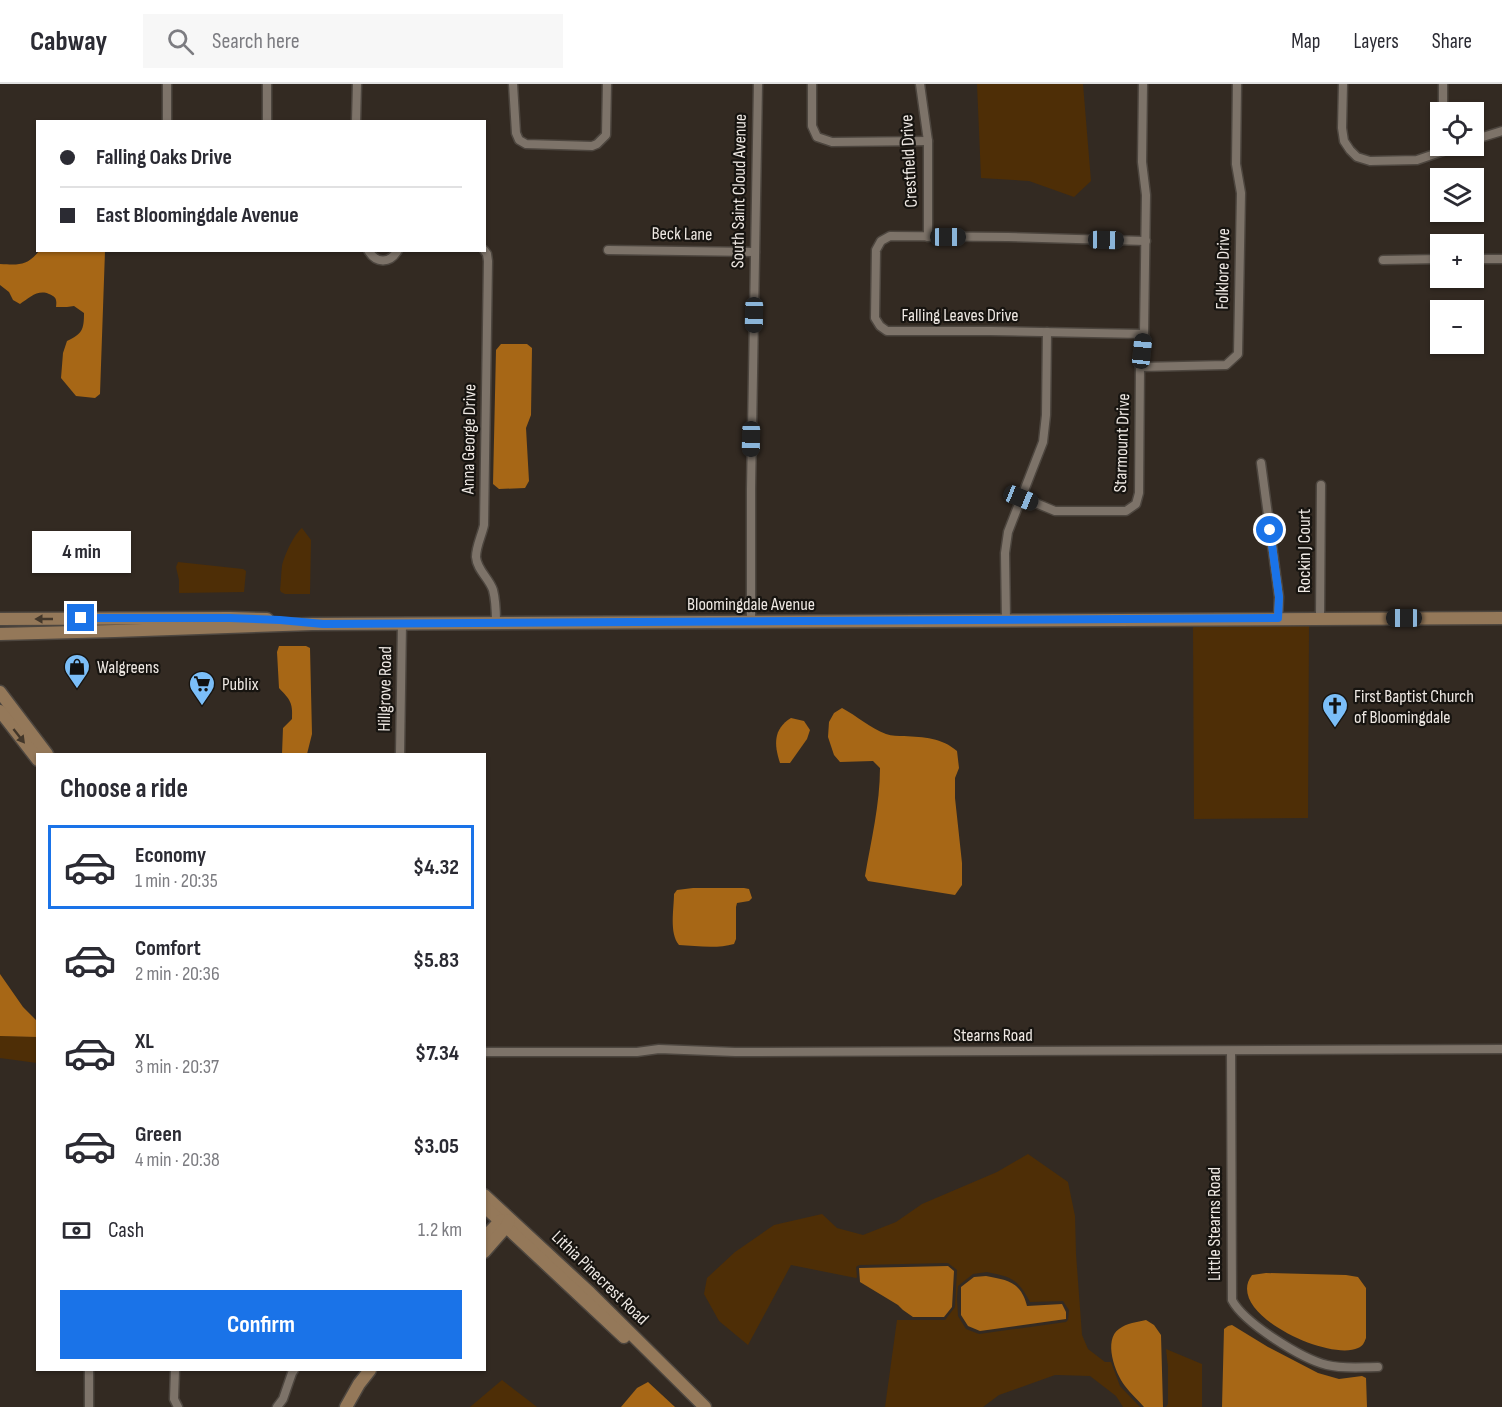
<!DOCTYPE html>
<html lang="en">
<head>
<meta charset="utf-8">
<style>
  :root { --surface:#fff; --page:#f7f7f7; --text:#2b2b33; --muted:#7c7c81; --line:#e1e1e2; --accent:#1a73e8 }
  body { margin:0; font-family:"Sofia Sans Condensed",sans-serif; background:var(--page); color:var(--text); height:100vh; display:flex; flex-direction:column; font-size:22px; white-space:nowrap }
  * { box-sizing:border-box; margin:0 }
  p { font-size:20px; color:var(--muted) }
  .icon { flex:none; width:33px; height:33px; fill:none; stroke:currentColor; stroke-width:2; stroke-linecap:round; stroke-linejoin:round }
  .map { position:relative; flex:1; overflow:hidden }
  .sheet { position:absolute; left:36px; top:669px; width:450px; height:618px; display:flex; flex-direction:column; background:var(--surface); border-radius:0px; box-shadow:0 2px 4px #0004 }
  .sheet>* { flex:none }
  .banner { position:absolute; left:36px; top:36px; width:450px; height:132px; border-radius:0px; box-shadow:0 2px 4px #0004; display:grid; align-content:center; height:132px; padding:0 24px; background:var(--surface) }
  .fabs { position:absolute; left:1430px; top:18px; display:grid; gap:12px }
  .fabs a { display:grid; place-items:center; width:54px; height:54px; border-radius:0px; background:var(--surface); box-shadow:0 2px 4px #0004; font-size:30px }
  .end { position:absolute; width:27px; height:27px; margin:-14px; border:8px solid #1a73e8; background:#fff; box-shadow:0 0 0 3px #fff }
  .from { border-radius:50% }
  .bubble { position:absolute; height:42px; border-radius:0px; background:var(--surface); box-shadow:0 2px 4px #0004; font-size:20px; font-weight:700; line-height:42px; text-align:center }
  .car { position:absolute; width:18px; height:36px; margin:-18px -9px; border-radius:8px; box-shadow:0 0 4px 2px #0007; background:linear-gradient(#222 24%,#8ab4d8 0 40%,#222 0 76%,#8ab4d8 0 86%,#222 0) }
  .banner b { display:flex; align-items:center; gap:21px; height:57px; font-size:22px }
  .banner b+b { border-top:2px solid var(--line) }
  .banner i { width:15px; height:15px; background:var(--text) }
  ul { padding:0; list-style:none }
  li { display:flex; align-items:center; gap:18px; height:84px; margin:0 12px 9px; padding:0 12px; border:3px solid transparent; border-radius:0px }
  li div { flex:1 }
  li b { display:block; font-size:22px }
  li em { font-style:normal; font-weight:700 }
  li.selected { border-color:var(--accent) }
  li>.icon { width:54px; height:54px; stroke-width:1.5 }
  h2 { padding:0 24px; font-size:27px; line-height:72px }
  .pay { display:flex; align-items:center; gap:15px; height:66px; padding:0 24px; font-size:22px }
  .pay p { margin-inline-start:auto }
  .primary-button { display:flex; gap:12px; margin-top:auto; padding:12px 24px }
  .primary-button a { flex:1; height:69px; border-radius:0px; background:var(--accent); color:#fff; font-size:24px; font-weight:700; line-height:69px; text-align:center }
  header { display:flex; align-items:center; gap:36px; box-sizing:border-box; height:84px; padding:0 30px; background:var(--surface); border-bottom:2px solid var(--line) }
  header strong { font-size:28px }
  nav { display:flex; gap:33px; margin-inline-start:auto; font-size:21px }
  .search { width:420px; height:54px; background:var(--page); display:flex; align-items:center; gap:15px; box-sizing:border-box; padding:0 21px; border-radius:0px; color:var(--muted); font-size:22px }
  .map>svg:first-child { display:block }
</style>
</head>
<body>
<header>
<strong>Cabway</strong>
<div class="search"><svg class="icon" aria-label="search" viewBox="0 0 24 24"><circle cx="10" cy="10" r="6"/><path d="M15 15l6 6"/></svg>Search here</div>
<nav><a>Map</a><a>Layers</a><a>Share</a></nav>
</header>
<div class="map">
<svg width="1502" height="1323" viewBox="0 0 1502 1323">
  <rect width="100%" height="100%" fill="#332a22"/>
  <!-- green -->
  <g fill="#4e2e06" fill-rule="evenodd">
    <path d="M977,0H1083L1091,97L1074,113L1029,97L981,94Z"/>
    <path d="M302,444L311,456L310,510H285L281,508L280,506C281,498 281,490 282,482C284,472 294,450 302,444Z"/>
    <path d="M178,478L243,485L246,487L244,508L179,509V496L176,483Z"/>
    <path d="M1193,540H1309L1308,734L1194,735Z"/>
    <path d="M0,952L37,953V979L0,974Z"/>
    <path d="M1028,1070L1068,1098L1075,1132L1076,1170L1082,1251L1088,1265L1105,1278H1111L1120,1302L1140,1323H1123L1116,1312L1090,1292L1058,1291H1055L999,1311L983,1323H885L897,1236H945L955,1223L957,1186L948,1179L859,1181L856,1183L857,1193L856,1194L791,1181L748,1261L719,1237L704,1210L707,1194L735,1168L774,1141L822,1130L837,1144L863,1151L896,1138L922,1120L997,1088ZM987,1188C1012,1193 1018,1195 1030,1218L1063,1217L1069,1226L1068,1236L1066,1238L979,1250L966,1245L958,1232L957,1214L958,1202L973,1190Z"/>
    <path d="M1166,1265L1202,1280V1323H1166L1168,1320V1283Z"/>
    <path d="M502,1296L537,1323H470Z"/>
  </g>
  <!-- water -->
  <g fill="#a76716">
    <path d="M39,167H105L100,310L95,314L76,312L61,294L63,269L67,257C82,250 84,246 84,229L74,222L67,223H56C57,215 56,213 49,210C38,205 29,214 20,220L13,216L9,208L0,201V180C19,181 27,182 39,167Z"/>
    <path d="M501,260H527L532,264L531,331L526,344L529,397L525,404L499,405L493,400L496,266Z"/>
    <path d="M279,562H306L310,564L312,650L307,670H282L283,644L292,635C293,618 290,616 279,604L277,568Z"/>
    <path d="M842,624C857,632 870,644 886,650C892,652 898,652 904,652C924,653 942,654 957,667L959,684L955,694V714L962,779V801L955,811L868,797L865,792C871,757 880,720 880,684L873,677L840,678L834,671L828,653L829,638L834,629Z"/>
    <path d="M791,634L804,637L810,646L807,655L790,679H780C774,661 773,645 791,634Z"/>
    <path d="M744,804L749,805L752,814L749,817L737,819L736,823V855L734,860C717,865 696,862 679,861C669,849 674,825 674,810L677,806L693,804Z"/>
    <path d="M0,890L23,923L37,937V953L0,952Z"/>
    <path d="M948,1182L954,1187L952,1223L944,1233H913L903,1226L898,1221L860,1198L859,1184Z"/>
    <path d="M1266,1189L1346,1191L1358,1193L1366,1204V1254C1364,1259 1363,1262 1358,1264C1329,1278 1223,1229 1252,1191Z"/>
    <path d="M986,1192C1008,1196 1021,1198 1027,1222L1062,1220L1066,1228V1235L980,1247L968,1242L961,1231V1203L974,1193Z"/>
    <path d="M1146,1236L1154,1241L1161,1251L1163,1323H1144C1138,1316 1130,1309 1125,1302C1115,1289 1103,1256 1119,1245C1127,1239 1137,1238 1146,1236Z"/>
    <path d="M1232,1241L1268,1263L1318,1289L1339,1295L1362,1292L1366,1294L1367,1323H1222L1224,1245L1228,1242Z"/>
    <path d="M648,1298L675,1323H621L637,1304Z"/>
  </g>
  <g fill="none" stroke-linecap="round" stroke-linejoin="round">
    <defs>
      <g id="street">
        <path d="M513,0L516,49L519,56L526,60L592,62L597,60L606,51L607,0"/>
        <path d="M812,0V42L817,53L832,58L928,57"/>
        <path d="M920,0L928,57V153"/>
        <path d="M1343,0L1342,44L1344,57L1350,66L1357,73L1370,77L1417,76L1458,62"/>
        <path d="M1443,28V0"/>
        <path d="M167,38V0"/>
        <path d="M267,38V0"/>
        <path d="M356,38L357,0"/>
        <path d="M1473,56L1502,47"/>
        <path d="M368,166C376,180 390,180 398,166"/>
        <path d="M484,166L487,170L488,177L484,441C482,451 476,462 476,473C477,486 489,494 493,506C496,517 496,528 496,539"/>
        <path d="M608,166L755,168"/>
        <path d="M1473,175H1502"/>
        <path d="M1383,176L1440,175"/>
        <path d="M1144,250L990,247H887L880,242L875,234L876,166L881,157L890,152L1008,153L1146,157"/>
        <path d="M1140,283L1226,281L1238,270L1241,109L1236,80L1237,0"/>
        <path d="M1261,379L1279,513L1278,534"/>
        <path d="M1021,413L1055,427H1126L1136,420L1139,409L1140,283L1144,250L1146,111L1142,78L1143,0"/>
        <path d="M1320,534L1321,401"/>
        <path d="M1006,536L1005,469L1008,448L1043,358L1046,331L1047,248"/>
        <path d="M751,538V405L758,0"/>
        <path d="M400,670L402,539"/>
        <path d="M1231,967L1232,1216C1244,1239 1302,1275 1327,1281C1343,1285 1362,1283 1378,1283"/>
        <path d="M484,968H637L659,965L735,968L1502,965"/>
        <path d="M89,1286V1323"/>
        <path d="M175,1286L174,1315L178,1323"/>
        <path d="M277,1323L283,1315L292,1289L294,1286"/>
      </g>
      <g id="secondary">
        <path d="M0,535L230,534L267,535"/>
        <path d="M0,550L115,547L312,540L1502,534"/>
        <path d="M0,608L47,670"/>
        <path d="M0,627L38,676"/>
        <path d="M484,1111L590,1209L705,1323"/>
        <path d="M484,1122L624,1253"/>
        <path d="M484,1154L500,1137L506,1136"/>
        <path d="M484,1168L506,1143L509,1136"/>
        <path d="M346,1323L359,1300L370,1286"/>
      </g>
    </defs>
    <!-- street casing -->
    <use href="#street" stroke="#4d463f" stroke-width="11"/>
    <!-- secondary casing -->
    <use href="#secondary" stroke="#4d463f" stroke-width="15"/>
    <!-- street -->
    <use href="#street" stroke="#7d7369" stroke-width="8"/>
    <!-- secondary -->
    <use href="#secondary" stroke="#947859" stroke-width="12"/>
  </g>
  <!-- one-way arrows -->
  <defs><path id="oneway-solid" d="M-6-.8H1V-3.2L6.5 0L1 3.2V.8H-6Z" transform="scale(1.5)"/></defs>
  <g fill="#43372a">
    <use href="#oneway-solid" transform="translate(44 535) rotate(180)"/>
    <use href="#oneway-solid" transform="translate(19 652) rotate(52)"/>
  </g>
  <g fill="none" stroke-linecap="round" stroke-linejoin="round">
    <!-- route -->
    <path stroke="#1a73e8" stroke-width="8" d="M81,534H230L280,536L323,540L1278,534L1279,513L1270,446"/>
  </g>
  <!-- icons -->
  <defs>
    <symbol id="shop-pin" viewBox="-11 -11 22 30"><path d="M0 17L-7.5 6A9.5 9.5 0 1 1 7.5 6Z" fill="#7bbef8" stroke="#171410"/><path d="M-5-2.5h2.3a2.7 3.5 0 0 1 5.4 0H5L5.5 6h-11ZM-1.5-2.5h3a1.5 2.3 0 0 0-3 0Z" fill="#111"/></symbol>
    <symbol id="supermarket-pin" viewBox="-11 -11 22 30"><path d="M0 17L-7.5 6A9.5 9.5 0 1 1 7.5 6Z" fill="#7bbef8" stroke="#171410"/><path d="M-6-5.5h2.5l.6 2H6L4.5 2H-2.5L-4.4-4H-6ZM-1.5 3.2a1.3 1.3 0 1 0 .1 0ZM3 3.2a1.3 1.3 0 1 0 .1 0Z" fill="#111"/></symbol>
    <symbol id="church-pin" viewBox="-11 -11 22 30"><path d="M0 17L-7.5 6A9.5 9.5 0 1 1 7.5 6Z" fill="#7bbef8" stroke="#171410"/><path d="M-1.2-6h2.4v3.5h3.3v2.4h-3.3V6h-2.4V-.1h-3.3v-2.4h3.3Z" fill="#111"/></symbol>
  </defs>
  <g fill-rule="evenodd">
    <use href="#shop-pin" x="62" y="568" width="30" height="40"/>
    <use href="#supermarket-pin" x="187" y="585" width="30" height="40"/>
    <use href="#church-pin" x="1320" y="607" width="30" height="40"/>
  </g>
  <g text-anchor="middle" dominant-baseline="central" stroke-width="4.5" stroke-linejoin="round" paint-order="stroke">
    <!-- street labels -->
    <g font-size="18" fill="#eee8e3" stroke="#171410">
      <text transform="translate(909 77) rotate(-93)">Crestfield Drive</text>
      <text transform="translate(739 107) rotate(-89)">South Saint Cloud Avenue</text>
      <text transform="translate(682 150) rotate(1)">Beck Lane</text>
      <text transform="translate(1223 185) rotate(-89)">Folklore Drive</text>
      <text x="960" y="231">Falling Leaves Drive</text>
      <text transform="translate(469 355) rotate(-89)">Anna George Drive</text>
      <text transform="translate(1122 359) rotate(-88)">Starmount Drive</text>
      <text transform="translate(1304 467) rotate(-90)">Rockin J Court</text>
      <text x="751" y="520">Bloomingdale Avenue</text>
      <text transform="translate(385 605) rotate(-89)">Hillgrove Road</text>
      <text x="993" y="951">Stearns Road</text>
      <text transform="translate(1214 1140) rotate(-90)">Little Stearns Road</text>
      <text transform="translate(600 1194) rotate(44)">Lithia Pinecrest Road</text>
    </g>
    <!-- poi labels -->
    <g font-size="18" fill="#eee8e3" stroke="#171410" text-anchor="start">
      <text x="97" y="583">Walgreens</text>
      <text x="222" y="600">Publix</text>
      <text x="1354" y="612">First Baptist Church<tspan x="1354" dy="21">of Bloomingdale</tspan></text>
    </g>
  </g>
</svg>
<div class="fabs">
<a><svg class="icon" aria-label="locate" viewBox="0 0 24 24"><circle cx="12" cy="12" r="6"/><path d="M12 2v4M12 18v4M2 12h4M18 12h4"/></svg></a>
<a><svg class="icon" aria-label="layers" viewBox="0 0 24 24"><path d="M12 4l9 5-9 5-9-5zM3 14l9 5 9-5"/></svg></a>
<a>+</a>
<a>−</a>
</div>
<i class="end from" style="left:1270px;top:446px"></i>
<i class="end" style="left:81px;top:534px"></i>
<div class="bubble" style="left:32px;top:447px;width:99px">4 min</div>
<i class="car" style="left:948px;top:153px;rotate:90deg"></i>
<i class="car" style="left:1106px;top:156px;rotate:91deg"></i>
<i class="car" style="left:754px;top:231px;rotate:181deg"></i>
<i class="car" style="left:1142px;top:267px;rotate:6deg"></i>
<i class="car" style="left:751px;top:355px;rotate:181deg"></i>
<i class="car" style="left:1021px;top:414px;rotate:112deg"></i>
<i class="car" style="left:1404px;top:534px;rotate:270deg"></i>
<div class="banner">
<b><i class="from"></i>Falling Oaks Drive</b>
<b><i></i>East Bloomingdale Avenue</b>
</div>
<section class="sheet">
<h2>Choose a ride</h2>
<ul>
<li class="selected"><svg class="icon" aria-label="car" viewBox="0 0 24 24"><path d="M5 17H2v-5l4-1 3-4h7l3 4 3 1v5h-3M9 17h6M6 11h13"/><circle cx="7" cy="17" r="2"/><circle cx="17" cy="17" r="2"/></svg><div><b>Economy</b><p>1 min · 20:35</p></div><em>$4.32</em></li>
<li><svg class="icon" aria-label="car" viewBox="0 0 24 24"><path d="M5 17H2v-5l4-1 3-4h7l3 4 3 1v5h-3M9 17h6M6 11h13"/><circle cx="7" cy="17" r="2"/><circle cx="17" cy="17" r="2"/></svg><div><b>Comfort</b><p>2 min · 20:36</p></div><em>$5.83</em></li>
<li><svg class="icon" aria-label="car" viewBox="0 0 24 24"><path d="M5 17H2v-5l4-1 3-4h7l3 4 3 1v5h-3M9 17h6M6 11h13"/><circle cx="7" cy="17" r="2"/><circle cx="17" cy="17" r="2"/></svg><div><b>XL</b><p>3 min · 20:37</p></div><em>$7.34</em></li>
<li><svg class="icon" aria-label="car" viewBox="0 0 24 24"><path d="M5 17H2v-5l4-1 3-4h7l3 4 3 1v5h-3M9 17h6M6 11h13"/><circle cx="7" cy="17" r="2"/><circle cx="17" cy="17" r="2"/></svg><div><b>Green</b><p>4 min · 20:38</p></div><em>$3.05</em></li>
</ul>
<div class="pay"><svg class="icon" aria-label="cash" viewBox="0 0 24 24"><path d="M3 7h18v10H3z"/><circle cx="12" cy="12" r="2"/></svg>Cash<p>1.2 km</p></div>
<div class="primary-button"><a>Confirm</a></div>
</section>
</div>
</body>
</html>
